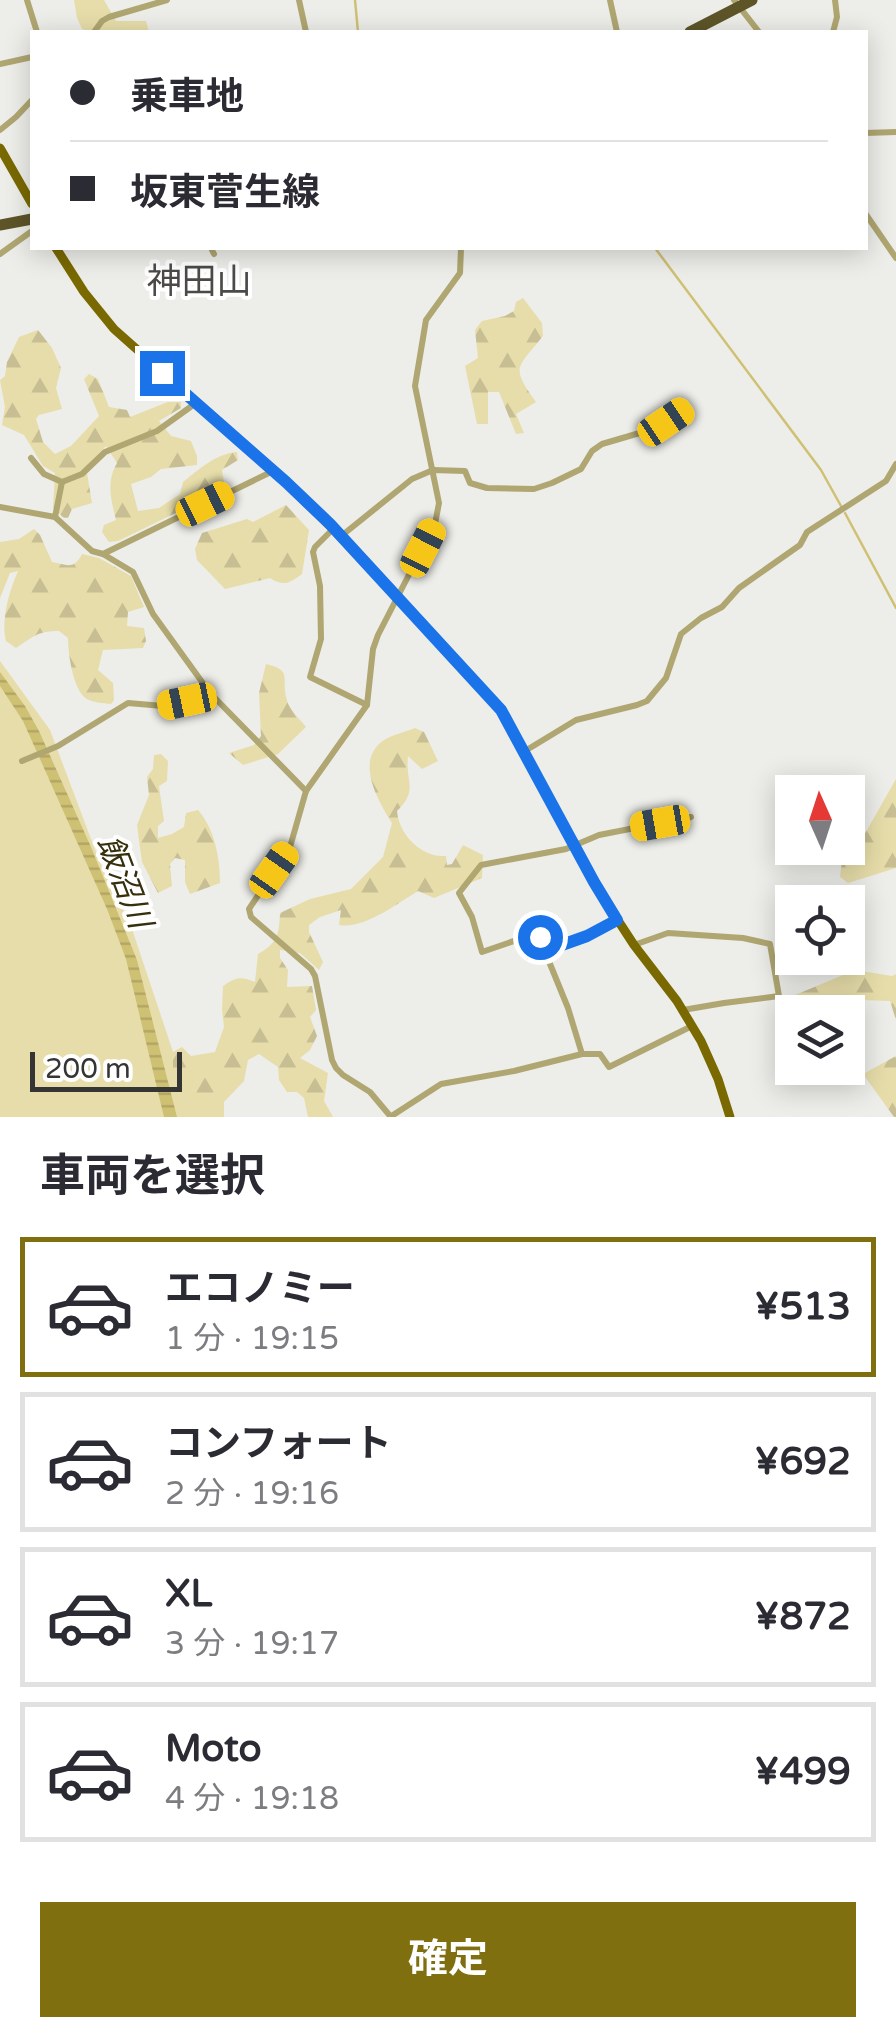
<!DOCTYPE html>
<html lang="ja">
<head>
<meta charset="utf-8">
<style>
  :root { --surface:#fff; --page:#f7f7f7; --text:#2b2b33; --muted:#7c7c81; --line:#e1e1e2; --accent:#7f6f0e }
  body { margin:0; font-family:"Varela Round","Noto Sans JP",sans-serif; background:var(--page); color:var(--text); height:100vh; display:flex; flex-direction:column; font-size:38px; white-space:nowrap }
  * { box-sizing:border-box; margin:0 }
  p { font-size:32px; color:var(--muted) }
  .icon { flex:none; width:55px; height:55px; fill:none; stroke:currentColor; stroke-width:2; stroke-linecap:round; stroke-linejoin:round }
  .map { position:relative; height:1117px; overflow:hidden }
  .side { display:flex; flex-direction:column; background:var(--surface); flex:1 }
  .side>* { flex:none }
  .banner { position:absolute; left:30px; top:30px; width:838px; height:220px; border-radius:0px; box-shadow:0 5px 25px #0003; display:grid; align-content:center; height:220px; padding:0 40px; background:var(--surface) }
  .needle { width:65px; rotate:357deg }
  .controls { position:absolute; left:775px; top:775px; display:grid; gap:20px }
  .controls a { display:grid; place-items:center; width:90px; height:90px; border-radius:0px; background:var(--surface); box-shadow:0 5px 25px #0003; font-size:50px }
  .scale { position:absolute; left:30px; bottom:25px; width:152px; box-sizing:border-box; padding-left:10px; border:5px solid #353534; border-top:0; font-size:28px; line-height:35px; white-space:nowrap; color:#353534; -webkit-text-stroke:8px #fff; paint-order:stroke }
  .end { position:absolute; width:45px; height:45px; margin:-22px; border:12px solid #1a73e8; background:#fff; box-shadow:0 0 0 5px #fff }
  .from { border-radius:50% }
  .car { position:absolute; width:30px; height:60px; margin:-30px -15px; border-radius:12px; box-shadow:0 0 8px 2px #0007; background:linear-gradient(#f5c518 24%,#345 0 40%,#f5c518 0 76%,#345 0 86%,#f5c518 0) }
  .banner b { display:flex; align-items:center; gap:35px; height:95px; font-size:38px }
  .banner b+b { border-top:2px solid var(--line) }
  .banner i { width:25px; height:25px; background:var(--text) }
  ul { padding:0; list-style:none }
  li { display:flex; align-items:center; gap:30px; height:140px; margin:0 20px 15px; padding:0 20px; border:5px solid var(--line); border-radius:0px }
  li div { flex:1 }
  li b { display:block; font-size:38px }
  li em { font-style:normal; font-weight:700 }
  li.current { border-color:var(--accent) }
  li>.icon { width:90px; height:90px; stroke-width:1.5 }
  h2 { padding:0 40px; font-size:45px; line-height:120px }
  .primary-button { display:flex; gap:20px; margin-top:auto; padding:20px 40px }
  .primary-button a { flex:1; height:115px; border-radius:0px; background:var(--accent); color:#fff; font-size:40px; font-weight:700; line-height:115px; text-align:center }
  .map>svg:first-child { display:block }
</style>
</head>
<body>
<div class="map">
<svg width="896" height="1117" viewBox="0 0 896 1117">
  <defs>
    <pattern id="forest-firs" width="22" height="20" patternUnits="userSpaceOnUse" patternTransform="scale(2.5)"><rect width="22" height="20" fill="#e7ddaa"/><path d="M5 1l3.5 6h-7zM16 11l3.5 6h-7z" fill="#c7be93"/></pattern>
    <pattern id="water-rules" width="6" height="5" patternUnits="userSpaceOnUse" patternTransform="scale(2.5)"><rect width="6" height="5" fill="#cfc173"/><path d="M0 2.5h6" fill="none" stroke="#b2a664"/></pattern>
  </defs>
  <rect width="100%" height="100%" fill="#edede9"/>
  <!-- forest -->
  <g fill="url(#forest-firs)">
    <path d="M74,0H104L116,21H146L149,32H92L82,29L77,18Z"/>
    <path d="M523,298L542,323L543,336C517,369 510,366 536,402L516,414L524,433L516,434L499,392H488V424H477L465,366L478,358L475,330L482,321L505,316L514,311L516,302Z"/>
    <path d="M38,330L52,348L61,368L56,388L62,409L39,415L36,419L43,442L55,454L71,446L99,416L84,379L89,374L98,379L109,407L127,410L130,417L168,402H181V408L159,421L171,436L191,441L197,456V465L161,469L151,477L131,484L138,511L159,508L180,494L183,482C200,469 215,454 237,452L238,460L222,470L225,489L118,541L109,542L102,532L104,525L116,520C111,500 106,482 117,463L106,446L86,467L92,503L72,509L68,518H64L53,508L55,473L43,466L24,435L2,425L5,407L0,380L5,376L7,362L19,337Z"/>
    <path d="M286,505L309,530L302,574C290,583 283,587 270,578L225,589L197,560L195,549L202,533L247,519L253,522Z"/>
    <path d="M34,529L40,535L52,562C67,565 74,570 82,554L99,558L131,576L144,607L128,612L127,626L144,628L146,641L143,648L103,650L98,670L113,683L114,700L111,704C103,703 94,703 87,699C73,691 68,653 68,638L59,631C37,631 33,637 16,648L6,641C1,619 9,592 18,571L10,573L0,598V542L19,539Z"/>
    <path d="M266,664C292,670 282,677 286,697C288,709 299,718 306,727L278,754L243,765L229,753L254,745L261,736L259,693Z"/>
    <path d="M415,728L424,732L438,761L422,769L408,756C405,782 419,790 397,811C399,835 422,858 446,856L447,865L452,864L463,845L483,855L482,878L434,898L418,891C398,903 363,930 339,925L341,910L320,917L309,925V932L323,962L319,970L300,953L280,950V958L288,970L287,987L312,986L316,1010L310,1017L317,1036L310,1050L300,1058L328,1073L324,1101L333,1117H308L304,1098L297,1092H287L279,1080L278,1067L259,1054L248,1060L244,1081L224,1102V1117H191L190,1104L173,1081V1052L182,1047L191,1056L215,1052L224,1027L222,1010L223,986C236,977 241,976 255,982L258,954C278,943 279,934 280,913L310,899L351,889L383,857L392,823C378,801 354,760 384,740C392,735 405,732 415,728Z"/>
    <path d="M161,754L168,761L167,781L159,786L164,821L158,826V838L172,834L184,827L186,813L198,810C215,830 220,858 220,883L190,894L185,882V860L175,858L170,864L172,886L158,893L142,862L137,825L149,795L147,777L153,769L154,755Z"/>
    <path d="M896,779V868L848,883L840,877L843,850L859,844Z"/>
    <path d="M855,970L892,976L896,974V1020L890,1001L860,1000L832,1012H799L788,998Z"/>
    <path d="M896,1056V1117H894L863,1074Z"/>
  </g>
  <!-- green -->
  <path fill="#e7ddaa" d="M0,661L50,730L100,863L130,923L173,1052V1081L191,1104V1117H0Z"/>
  <!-- water -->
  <path fill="url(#water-rules)" d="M0,672L25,706L39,731L91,847L137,960L177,1117H164L126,959L107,909L23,721L0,686Z"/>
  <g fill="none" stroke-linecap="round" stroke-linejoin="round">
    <!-- stream -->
    <g stroke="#cfc173" stroke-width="2.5">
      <path d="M355,0L358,32"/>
      <path d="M655,248L821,470L841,506"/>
      <path d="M845,513L896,608"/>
    </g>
    <!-- minor -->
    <g stroke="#afa671" stroke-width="6">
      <path d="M27,0L37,32"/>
      <path d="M299,0L306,32"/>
      <path d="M610,0L617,32"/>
      <path d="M734,0L759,32"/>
      <path d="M94,32L102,21L109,17L167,0"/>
      <path d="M833,32L837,17L835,0"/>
      <path d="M0,64L32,57"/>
      <path d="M0,130L16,117L32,100"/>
      <path d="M865,133L896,132"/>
      <path d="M865,213L896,258"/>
      <path d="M211,248L214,254"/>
      <path d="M0,254L32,231"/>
      <path d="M31,458L44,474L62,482L82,474L105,452L157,431L196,403"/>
      <path d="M0,507L55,517L92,551L103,554L133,572L153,614L210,693L306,791"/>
      <path d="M55,517L62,482"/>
      <path d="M333,529L315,547L313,552L320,586L321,639L310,677L367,705"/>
      <path d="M340,537L412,479L433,470L465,471L470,483L487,488L534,489L552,483L581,469L592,451L602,444L643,432L665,423L685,409"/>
      <path d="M103,554L273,471"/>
      <path d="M525,751L576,720L637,705L647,701L666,678L681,634L701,618L722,607L739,588L800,545L807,532L886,481L896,464"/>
      <path d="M22,761L58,746L128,703L163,706L210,693"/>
      <path d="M634,945L668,933L743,938L770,944L779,996L724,1003L683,1010"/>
      <path d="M545,951L587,936L617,920"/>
      <path d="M582,1054L568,1008L539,937L534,934L482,952L472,917L459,893L481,865L566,849L599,835L691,817"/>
      <path d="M390,1117L441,1084L514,1071L582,1054H600L609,1067L692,1026"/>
      <path d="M391,1117L370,1092L343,1075L336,1068L332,1060L315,976L311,969L251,917L249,909L290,847L306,791L367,705L373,649L378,635L435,524L439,503L415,386L426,320L460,273L461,248"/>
    </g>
    <!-- major -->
    <g stroke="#796900" stroke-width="9">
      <path d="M0,148L32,204"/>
      <path d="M56,248L84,292L114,329L286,482L329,525L412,612L501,710L593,882L634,945L677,1001L701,1041L718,1079L730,1117"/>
    </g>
    <!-- highway -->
    <g stroke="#5d5428" stroke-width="11">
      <path d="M690,32L752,0"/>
      <path d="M0,225L32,219"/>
    </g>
  </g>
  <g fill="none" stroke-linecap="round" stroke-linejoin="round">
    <!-- route -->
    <path stroke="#1a73e8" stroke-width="12" d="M162,373L286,482L330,524L501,710L594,882L617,920L587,936L545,951L540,937"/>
  </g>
  <g text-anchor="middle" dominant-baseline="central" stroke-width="8" stroke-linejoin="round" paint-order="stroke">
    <!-- water labels -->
    <g font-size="32" font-style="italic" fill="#36300d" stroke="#fff">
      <text transform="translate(124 882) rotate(69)">飯沼川</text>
    </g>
    <!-- quarter labels -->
    <g font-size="35" fill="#4b4a47" stroke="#fff">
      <text x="199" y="282">神田山</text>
    </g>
  </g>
</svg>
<div class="controls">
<a><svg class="needle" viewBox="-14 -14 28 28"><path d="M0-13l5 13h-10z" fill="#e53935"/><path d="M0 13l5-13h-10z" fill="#7c7c81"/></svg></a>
<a><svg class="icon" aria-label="locate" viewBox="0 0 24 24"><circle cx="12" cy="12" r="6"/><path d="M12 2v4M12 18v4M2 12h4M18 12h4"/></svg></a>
<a><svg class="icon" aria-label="layers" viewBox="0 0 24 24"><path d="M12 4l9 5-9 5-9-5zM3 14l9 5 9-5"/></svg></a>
</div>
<div class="scale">200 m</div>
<i class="end from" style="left:540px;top:937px"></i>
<i class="end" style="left:162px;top:373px"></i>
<i class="car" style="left:666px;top:422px;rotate:56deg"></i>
<i class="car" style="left:205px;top:504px;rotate:64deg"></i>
<i class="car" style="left:423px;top:548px;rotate:27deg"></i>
<i class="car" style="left:187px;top:701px;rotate:258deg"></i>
<i class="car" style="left:660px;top:823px;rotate:260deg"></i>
<i class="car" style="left:274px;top:870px;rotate:35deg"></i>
<div class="banner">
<b><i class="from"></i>乗車地</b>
<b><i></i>坂東菅生線</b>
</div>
</div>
<section class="side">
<h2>車両を選択</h2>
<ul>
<li class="current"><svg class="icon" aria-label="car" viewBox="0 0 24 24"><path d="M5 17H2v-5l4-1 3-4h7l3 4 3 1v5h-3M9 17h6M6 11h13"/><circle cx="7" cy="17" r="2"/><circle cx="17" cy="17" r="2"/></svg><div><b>エコノミー</b><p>1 分 · 19:15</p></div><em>¥513</em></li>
<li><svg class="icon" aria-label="car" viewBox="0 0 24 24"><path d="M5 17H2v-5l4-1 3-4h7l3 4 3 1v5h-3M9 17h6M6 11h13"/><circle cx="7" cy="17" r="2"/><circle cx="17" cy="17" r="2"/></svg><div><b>コンフォート</b><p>2 分 · 19:16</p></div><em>¥692</em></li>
<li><svg class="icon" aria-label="car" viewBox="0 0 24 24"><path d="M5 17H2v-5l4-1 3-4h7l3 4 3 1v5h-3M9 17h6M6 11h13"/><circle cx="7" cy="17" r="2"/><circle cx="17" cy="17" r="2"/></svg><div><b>XL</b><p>3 分 · 19:17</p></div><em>¥872</em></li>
<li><svg class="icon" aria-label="car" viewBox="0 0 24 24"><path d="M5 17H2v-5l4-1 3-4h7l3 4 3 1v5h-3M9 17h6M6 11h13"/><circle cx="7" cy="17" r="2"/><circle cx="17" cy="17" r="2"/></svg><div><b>Moto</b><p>4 分 · 19:18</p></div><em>¥499</em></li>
</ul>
<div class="primary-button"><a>確定</a></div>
</section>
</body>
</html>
